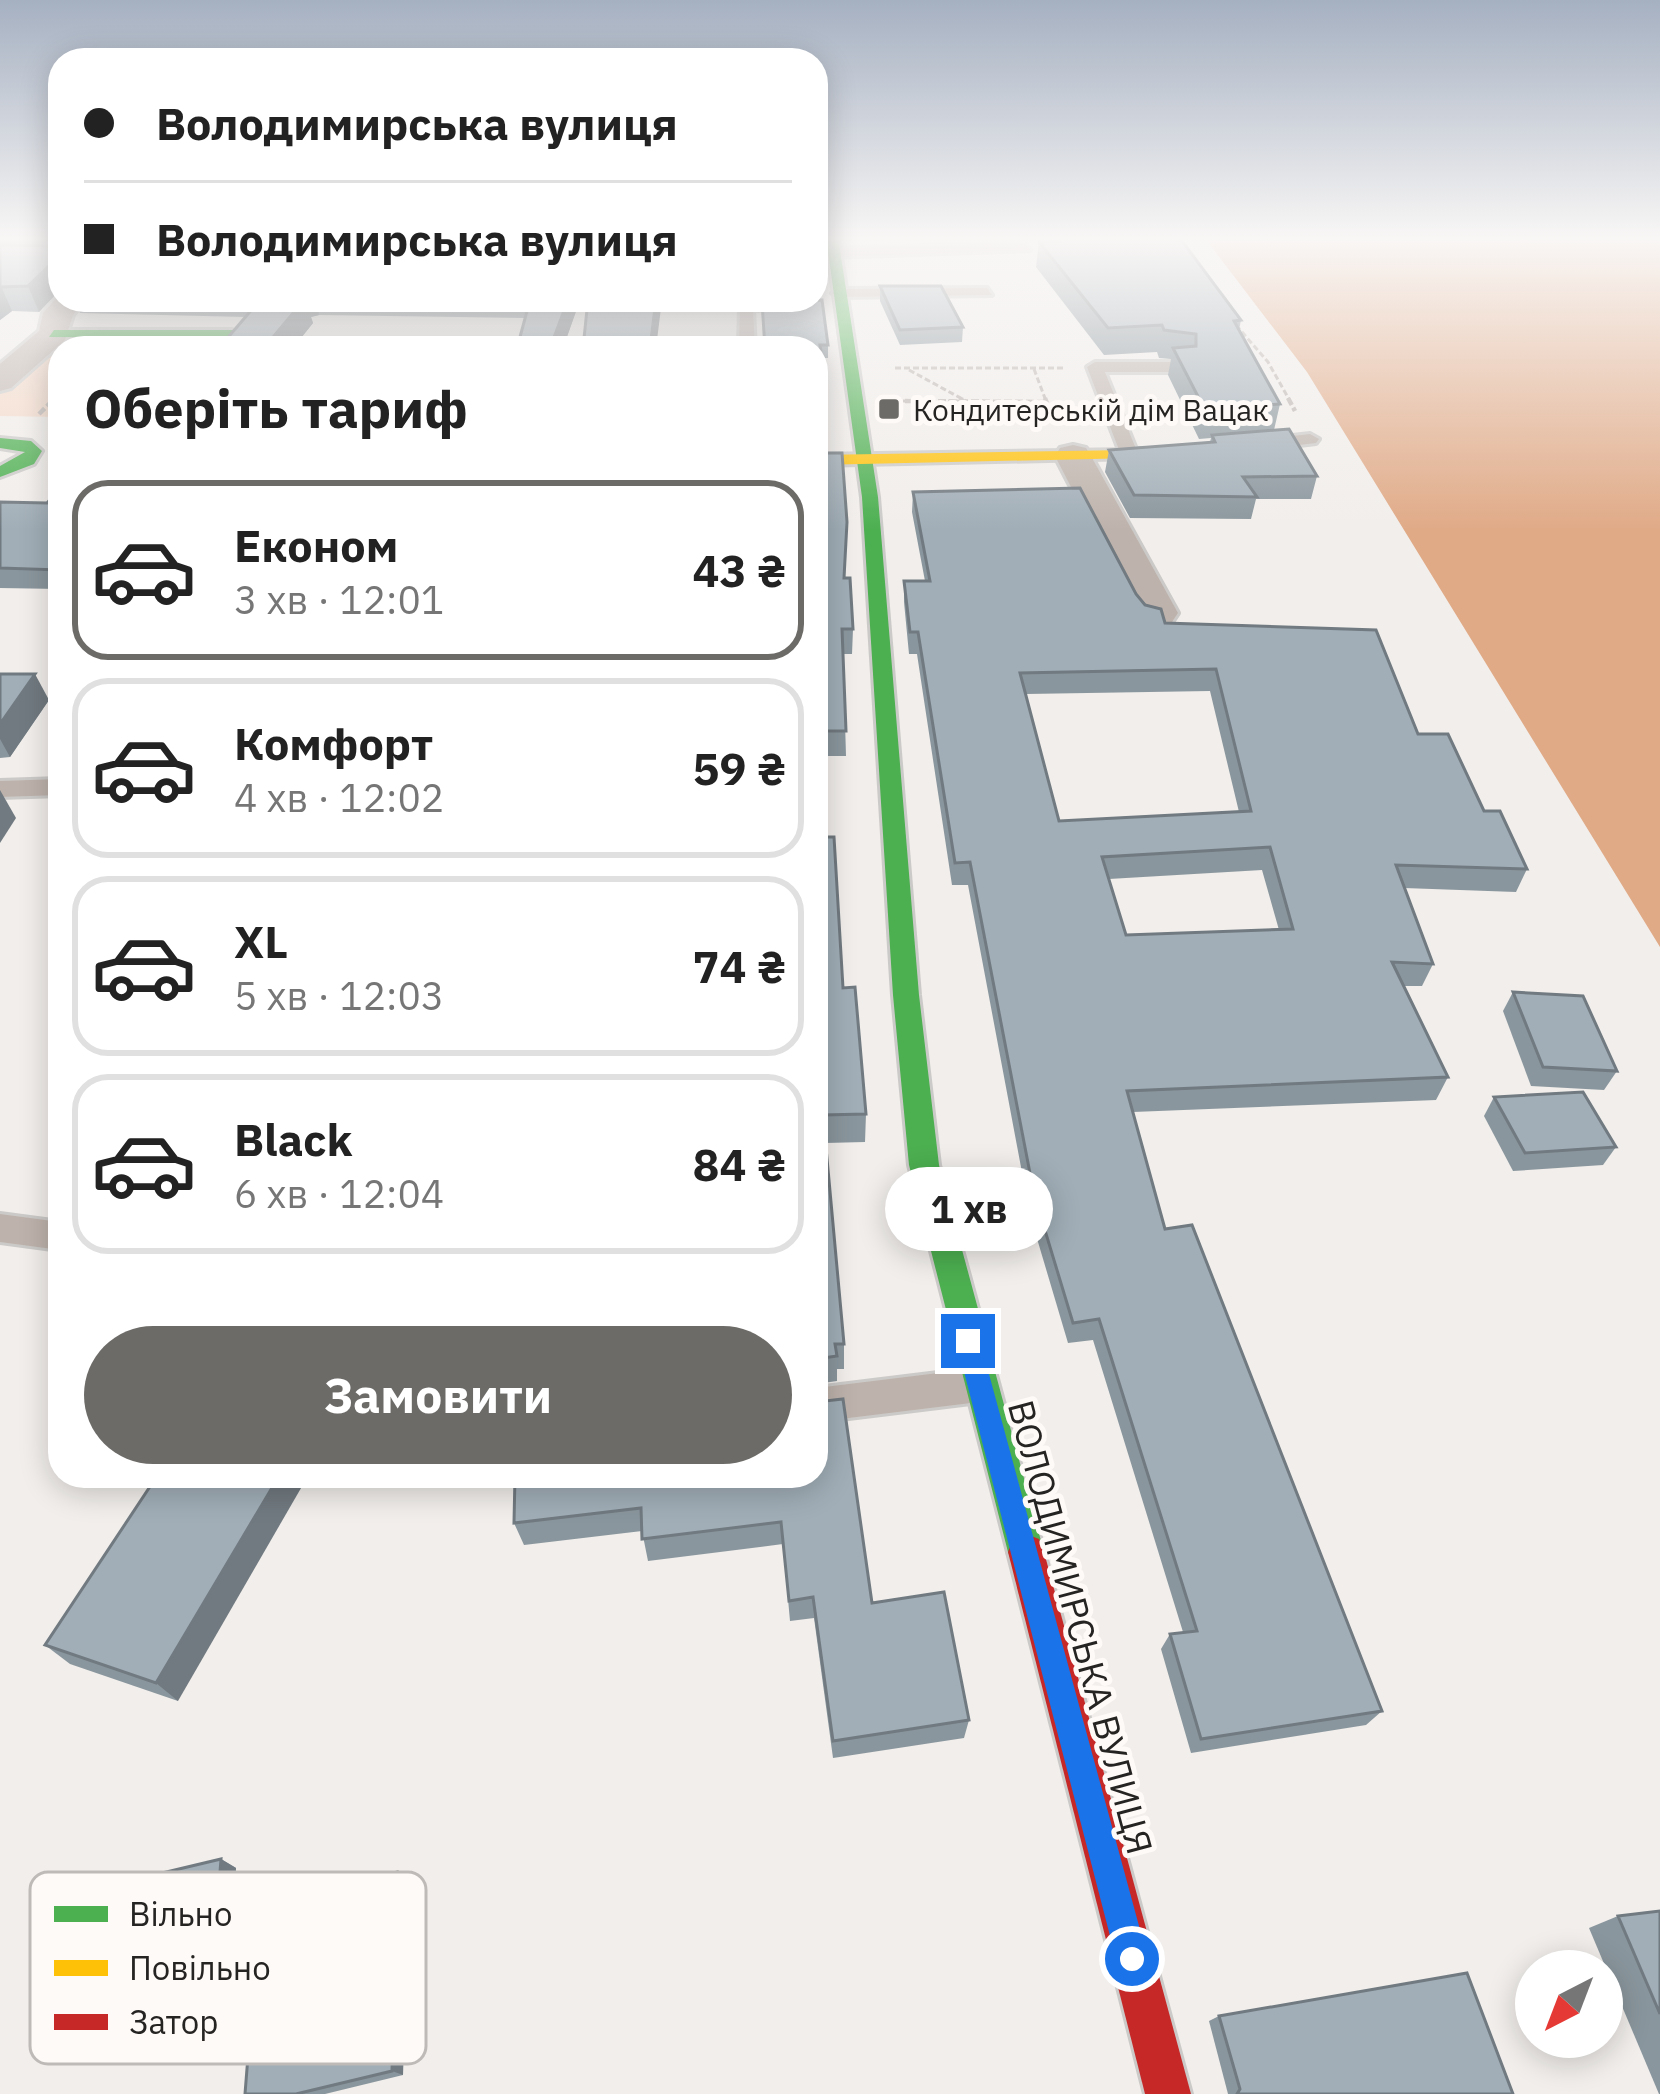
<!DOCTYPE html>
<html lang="uk">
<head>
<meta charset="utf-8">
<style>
  :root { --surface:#fff; --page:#f6f6f6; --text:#222; --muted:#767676; --line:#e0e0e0; --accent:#6d6b68 }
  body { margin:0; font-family:"IBM Plex Sans",sans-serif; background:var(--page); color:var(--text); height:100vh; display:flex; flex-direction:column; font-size:45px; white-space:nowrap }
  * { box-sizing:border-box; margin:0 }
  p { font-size:39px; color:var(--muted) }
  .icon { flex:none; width:66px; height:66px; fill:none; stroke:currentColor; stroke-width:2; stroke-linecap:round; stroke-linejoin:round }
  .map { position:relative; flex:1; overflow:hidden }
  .drawer { position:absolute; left:48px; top:336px; width:780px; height:1152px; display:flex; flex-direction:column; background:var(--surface); border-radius:36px; box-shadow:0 6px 30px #0003 }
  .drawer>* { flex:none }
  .banner { position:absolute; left:48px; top:48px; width:780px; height:264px; border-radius:36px; box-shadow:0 6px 30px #0003; display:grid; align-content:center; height:264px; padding:0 36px; background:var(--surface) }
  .needle { width:78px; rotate:222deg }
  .buttons { position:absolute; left:1515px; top:1950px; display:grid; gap:24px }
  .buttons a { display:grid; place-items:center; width:108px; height:108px; border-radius:50%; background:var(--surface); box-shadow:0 6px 30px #0003; font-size:60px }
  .end { position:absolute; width:54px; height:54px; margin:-27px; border:15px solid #1a73e8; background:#fff; box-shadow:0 0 0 6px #fff }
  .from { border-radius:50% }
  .bubble { position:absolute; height:84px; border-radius:42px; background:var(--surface); box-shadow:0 6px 30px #0003; font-size:39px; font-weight:700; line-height:84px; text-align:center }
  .banner b { display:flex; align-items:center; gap:42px; height:114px; font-size:45px }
  .banner b+b { border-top:3px solid var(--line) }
  .banner i { width:30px; height:30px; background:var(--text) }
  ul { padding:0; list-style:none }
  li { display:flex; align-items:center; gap:36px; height:180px; margin:0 24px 18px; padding:0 12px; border:6px solid var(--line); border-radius:36px }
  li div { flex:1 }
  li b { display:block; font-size:45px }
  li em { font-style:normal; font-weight:700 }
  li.selected { border-color:var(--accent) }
  li>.icon { width:108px; height:108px; stroke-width:1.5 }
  h2 { padding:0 36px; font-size:54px; line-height:144px }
  .button { display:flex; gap:24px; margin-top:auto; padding:24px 36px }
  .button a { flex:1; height:138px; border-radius:72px; background:var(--accent); color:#fff; font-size:48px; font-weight:700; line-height:138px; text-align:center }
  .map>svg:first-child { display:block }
</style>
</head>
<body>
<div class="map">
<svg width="1660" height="2094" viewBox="0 0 1660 2094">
  <rect width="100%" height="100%" fill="#f1eeeb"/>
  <!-- green -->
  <path fill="#f4d9c8" d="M57,343L196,345L60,348V417L0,416V394Z"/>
  <!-- water -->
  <path fill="#e0aa87" d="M1204,237H1660V947L1307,372Z"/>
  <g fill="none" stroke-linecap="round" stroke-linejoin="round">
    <defs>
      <g id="lane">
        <path d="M1025,243L1030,250L832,257L825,253L832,249Z"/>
        <path d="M987,288L992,295L839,297L832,293L839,289Z"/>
        <path d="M799,301L804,308L753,310L755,348H739L740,303Z"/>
        <path d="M1095,362H1181L1189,367L1181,372H1105L1136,449H1160V457L1130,460L1121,455L1087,367Z"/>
        <path d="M1310,434L1319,439L1316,443L1256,450L1247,445L1256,440Z"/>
        <path d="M60,779V795L0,797V781Z"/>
        <path d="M0,1214L60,1222V1250L0,1242Z"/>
        <path d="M979,1368L992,1373L997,1385L992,1397L979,1402L816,1422V1388Z"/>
      </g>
      <g id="street">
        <path d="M60,294V300H85L73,315L65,340L11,388L0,391V364L39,331L43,313Z"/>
        <path d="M1073,445L1086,448L1091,456L1178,613L1172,622L1157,626L1142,622L1136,613L1055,456L1060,448Z"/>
      </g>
      <g id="fast">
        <path d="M826,237H838L878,497L919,995L939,1165L1044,1552L1039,1565L1026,1570L1013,1565L1008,1552L909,1165L893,995L862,497Z"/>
        <path d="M54,330H232L239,334L227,348H212L221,338L49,337Z"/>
        <path d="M0,438L31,441L42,451L34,464L0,477V466L25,452L0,448Z"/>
      </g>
      <path id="slow" d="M1130,450L1136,452V458L816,465V455Z"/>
      <path id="jam" d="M1026,1534L1039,1539L1044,1552L1191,2094H1145L1008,1552L1013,1539Z"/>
    </defs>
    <!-- lane casing -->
    <use href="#lane" stroke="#cccac8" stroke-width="6"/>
    <!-- street casing -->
    <use href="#street" stroke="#cccac8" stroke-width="6"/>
    <!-- fast casing -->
    <use href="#fast" stroke="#cccac8" stroke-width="6"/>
    <!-- slow casing -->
    <use href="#slow" stroke="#cccac8" stroke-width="6"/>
    <!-- jam casing -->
    <use href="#jam" stroke="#cccac8" stroke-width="6"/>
    <!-- path-far1 -->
    <g stroke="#bcb5b1" stroke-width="3" stroke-dasharray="6 3" stroke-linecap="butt">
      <path d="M1236,325L1268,362L1290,401"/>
      <path d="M895,368H1066"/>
      <path d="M1034,369L1046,401"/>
      <path d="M909,370L966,401"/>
      <path d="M52,401L60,394"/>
      <path d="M894,401H960"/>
    </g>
    <!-- path -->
    <g stroke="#bcb5b1" stroke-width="4.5" stroke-dasharray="8 3" stroke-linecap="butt">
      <path d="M961,398L970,423"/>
      <path d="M1045,398L1054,422"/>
      <path d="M1288,398L1295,411"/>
      <path d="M894,401L1046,402"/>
      <path d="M39,414L55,398"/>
    </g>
    <!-- lane -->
    <use href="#lane" fill="#beb3ac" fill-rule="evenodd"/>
    <!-- street -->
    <use href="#street" fill="#beb3ac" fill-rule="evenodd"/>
    <!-- fast -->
    <use href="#fast" fill="#4caf50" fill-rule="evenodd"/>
    <!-- slow -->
    <use href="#slow" fill="#ffc107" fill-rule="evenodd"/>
    <!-- jam -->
    <use href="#jam" fill="#c62828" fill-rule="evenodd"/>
  </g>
  <!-- wall -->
  <g fill="#8a969d" fill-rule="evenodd">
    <path d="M0,237H60V290L39,312L12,311L0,320Z"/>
    <path d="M1042,237H1179L1241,320L1239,330L1280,404L1274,430L1317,476L1311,499H1256L1251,519L1130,518L1105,472L1109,450L1210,442L1211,438L1199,439L1168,375L1171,359L1159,358L1157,352L1104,355L1036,267L1039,242H1044Z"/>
    <path d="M880,286L963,327L962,342L900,345L880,301Z"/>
    <path d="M75,300H580L563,348L525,318L319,315L311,317L313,323L293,348H219L245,317L80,313Z"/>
    <path d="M828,345V358H822L826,400L816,401V348H764Z"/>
    <path d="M816,453L847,522L845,578L853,629L852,654H843L846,756H816Z"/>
    <path d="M913,492L1136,594L1165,623L1418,734L1484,811L1527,869L1516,892L1404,888L1433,964L1422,986H1403L1448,1077L1436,1100L1133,1112L1165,1229L1382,1711L1366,1725L1191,1753L1161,1649L1170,1634L1183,1632L1093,1340L1068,1343L1030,1215L968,885H952L917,654H909L904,602V581H925L912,512ZM1210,691L1239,812L1059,821L1026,694ZM1262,870L1279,930L1126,935L1109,879Z"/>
    <path d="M60,493V589L0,588V502L47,503Z"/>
    <path d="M0,674L49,700L10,757L0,758Z"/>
    <path d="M816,837L866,1114L865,1142L825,1143L844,1344V1369H837V1381L816,1384Z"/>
    <path d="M1513,992L1617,1071L1604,1090L1531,1086L1503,1011Z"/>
    <path d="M1494,1097L1616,1147L1603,1165L1513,1171L1484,1116Z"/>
    <path d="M157,1476L178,1701L70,1664L45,1645Z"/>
    <path d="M816,1476L872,1603L969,1720L964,1738L833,1758L814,1618L790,1621L783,1544L648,1561L642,1531L524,1545L514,1523Z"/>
    <path d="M221,1859L236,1868L233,1907L407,1881L403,2075L325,2094H245L253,2003L95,2041L76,2036Z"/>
    <path d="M1660,1911V2094H1659L1589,1928L1618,1916Z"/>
    <path d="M1219,2016L1513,2094H1228L1209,2021Z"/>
  </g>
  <!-- shaded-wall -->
  <g fill="#717a80">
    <path d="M50,265L60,290L39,312L28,286Z"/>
    <path d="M1,286L12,311L0,320V287Z"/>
    <path d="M302,300H315L319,315L311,317L313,323L293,348H264Z"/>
    <path d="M568,300H580L563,348H550Z"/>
    <path d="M656,300H662L656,348H650Z"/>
    <path d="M35,674L49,700L10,757L0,739V724Z"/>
    <path d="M0,790L16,818L0,843Z"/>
    <path d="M279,1476H308L178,1701L156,1683Z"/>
    <path d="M221,1859L236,1868L232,1918L217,1911Z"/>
    <path d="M397,1872L407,1881L403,2075L392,2071Z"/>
    <path d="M253,1993L268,1999L95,2041L76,2036Z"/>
  </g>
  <!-- building -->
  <g fill="#a1aeb7" stroke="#717a80" stroke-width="3" fill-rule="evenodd">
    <path d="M53,237H60V271H55L50,265L28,286L0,287V245L50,246L55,242Z"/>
    <path d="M1058,237H1179L1241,320L1234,321L1280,404L1205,410L1173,348L1196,346V334L1164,330L1162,325L1108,328L1039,242L1060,241Z"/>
    <path d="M880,286H941L963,327L900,330Z"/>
    <path d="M260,300H304L264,348H219Z"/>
    <path d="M530,300H568L550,348H517Z"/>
    <path d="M588,300H656L650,348H583Z"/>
    <path d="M822,300L828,345H820L826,387H816V348H765L762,302Z"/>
    <path d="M1289,429L1317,476L1243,477L1257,497L1134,495L1109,450L1215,442L1212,435Z"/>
    <path d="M816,453H842L847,522L844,578H850L853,629H842L846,731H816Z"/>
    <path d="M1080,488L1136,594L1145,605L1161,609L1165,623L1376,630L1418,734H1448L1484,811H1500L1527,869L1396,865L1433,964L1392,962L1448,1077L1127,1091L1165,1229L1192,1225L1382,1711L1201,1739L1170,1634L1197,1631L1099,1319L1073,1323L1034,1194L970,862L955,863L918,632H910L904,581H930L913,492ZM1216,669L1251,811L1059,821L1020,673ZM1270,847L1293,929L1126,935L1102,857Z"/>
    <path d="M56,493H60V570L0,568V502L47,503Z"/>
    <path d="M0,674H35L0,724Z"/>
    <path d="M816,837H834L843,988L855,987L866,1114L823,1115L844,1344H835L837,1356L816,1359Z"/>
    <path d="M1513,992L1583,996L1617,1071L1543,1067Z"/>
    <path d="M1583,1092L1616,1147L1525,1153L1494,1097Z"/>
    <path d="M843,1399L872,1603L944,1592L969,1720L833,1741L813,1597L789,1601L781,1522L642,1539L641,1508L514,1523L515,1476H816V1402Z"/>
    <path d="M157,1476H279L156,1683L45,1645Z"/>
    <path d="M221,1859L217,1911L397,1872L392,2071L296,2094H245L253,1993L76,2036L95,1889Z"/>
    <path d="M1660,1911V2014L1618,1916Z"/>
    <path d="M1467,1973L1513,2094H1237L1240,2089L1219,2016Z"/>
  </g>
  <!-- sky -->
  <linearGradient id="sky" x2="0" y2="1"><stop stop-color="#a5b0c1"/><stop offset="0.45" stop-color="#f9f7f6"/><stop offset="1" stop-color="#f9f7f6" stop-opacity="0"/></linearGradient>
  <rect width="1660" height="530" fill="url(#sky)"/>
  <!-- route -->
  <path fill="#1a73e8" d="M968,1330L980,1341L1148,1959L1143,1971L1132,1975L1121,1971L1116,1959L956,1341Z"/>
  <!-- markers -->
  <rect fill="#6d6b68" stroke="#fefaf8" stroke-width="4.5" x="877" y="397" width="24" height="24" rx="6"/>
  <g text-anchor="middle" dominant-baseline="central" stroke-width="10" stroke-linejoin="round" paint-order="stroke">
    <!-- far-poi labels -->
    <g font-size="30" fill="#262422" stroke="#fefaf8" text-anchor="start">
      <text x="913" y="409">Кондитерській дім Вацак</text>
    </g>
    <!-- street labels -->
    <g font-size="36" fill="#262422" stroke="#fefaf8">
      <text transform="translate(1081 1627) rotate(75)">ВОЛОДИМИРСЬКА ВУЛИЦЯ</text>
    </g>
  </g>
  <!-- legend -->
  <rect x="30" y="1872" width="396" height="192" rx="18" fill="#fefaf8" stroke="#bdbab8" stroke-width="3"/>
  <rect x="54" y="1906" width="54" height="16" fill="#4caf50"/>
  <rect x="54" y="1960" width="54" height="16" fill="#ffc107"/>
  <rect x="54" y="2014" width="54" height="16" fill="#c62828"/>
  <g font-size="33" fill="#262422">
    <text x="129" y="1926">Вільно</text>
    <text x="129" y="1980">Повільно</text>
    <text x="129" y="2034">Затор</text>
  </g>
</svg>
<div class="buttons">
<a><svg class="needle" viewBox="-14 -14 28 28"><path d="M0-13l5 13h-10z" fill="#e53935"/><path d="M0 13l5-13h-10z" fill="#767676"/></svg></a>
</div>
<i class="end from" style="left:1132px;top:1959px"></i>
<i class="end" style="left:968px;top:1341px"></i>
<div class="bubble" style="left:885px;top:1167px;width:168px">1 хв</div>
<div class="banner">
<b><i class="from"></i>Володимирська вулиця</b>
<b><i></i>Володимирська вулиця</b>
</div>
<section class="drawer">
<h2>Оберіть тариф</h2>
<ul>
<li class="selected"><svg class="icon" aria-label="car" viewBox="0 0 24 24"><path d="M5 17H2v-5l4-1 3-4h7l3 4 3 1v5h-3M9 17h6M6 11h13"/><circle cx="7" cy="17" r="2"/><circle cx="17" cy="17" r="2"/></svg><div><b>Економ</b><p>3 хв · 12:01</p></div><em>43 ₴</em></li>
<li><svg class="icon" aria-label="car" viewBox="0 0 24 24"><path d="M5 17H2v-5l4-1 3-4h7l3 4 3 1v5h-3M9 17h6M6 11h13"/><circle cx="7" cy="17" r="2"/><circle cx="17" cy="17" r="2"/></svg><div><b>Комфорт</b><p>4 хв · 12:02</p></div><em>59 ₴</em></li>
<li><svg class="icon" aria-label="car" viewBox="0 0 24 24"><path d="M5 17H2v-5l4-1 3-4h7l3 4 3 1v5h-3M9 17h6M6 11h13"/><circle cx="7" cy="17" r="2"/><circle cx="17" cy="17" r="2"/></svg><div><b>XL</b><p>5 хв · 12:03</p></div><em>74 ₴</em></li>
<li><svg class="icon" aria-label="car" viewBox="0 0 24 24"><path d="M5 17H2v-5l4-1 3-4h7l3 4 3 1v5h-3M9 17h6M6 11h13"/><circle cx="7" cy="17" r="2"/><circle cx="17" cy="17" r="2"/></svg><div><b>Black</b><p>6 хв · 12:04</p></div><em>84 ₴</em></li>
</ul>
<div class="button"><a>Замовити</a></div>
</section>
</div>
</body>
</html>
